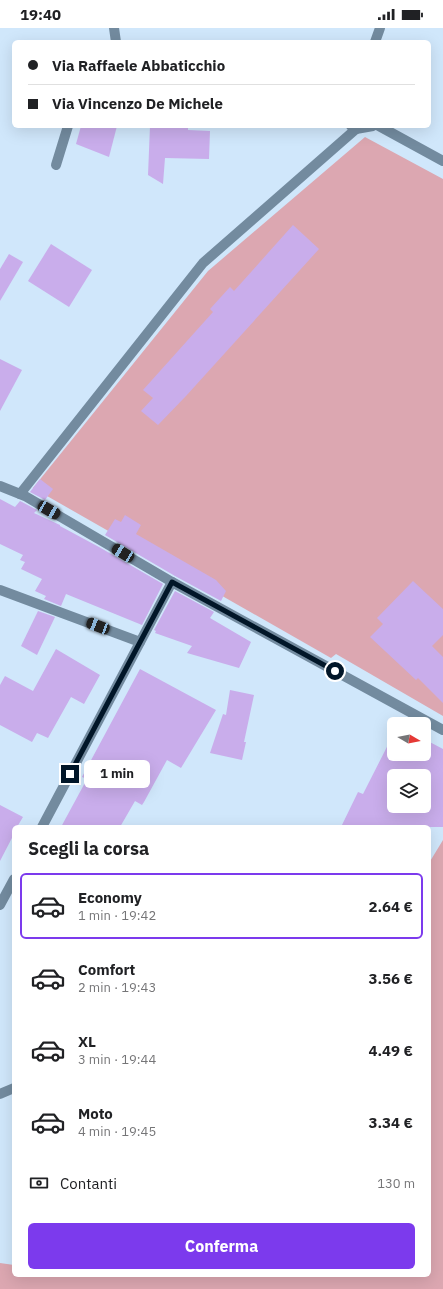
<!DOCTYPE html>
<html lang="it">
<head>
<meta charset="utf-8">
<style>
  :root { --surface:#fff; --page:#f6f6f6; --text:#202124; --muted:#757577; --line:#e0e0e0; --accent:#7c3aed }
  body { margin:0; font-family:"IBM Plex Sans",sans-serif; background:var(--page); color:var(--text); height:100vh; display:flex; flex-direction:column; font-size:15px; white-space:nowrap }
  * { box-sizing:border-box; margin:0 }
  p { font-size:13px; color:var(--muted) }
  .icon { flex:none; width:22px; height:22px; fill:none; stroke:currentColor; stroke-width:2; stroke-linecap:round; stroke-linejoin:round }
  .map { position:relative; flex:1; overflow:hidden }
  .drawer { position:absolute; left:12px; top:797px; width:419px; height:452px; display:flex; flex-direction:column; background:var(--surface); border-radius:6px; box-shadow:0 4px 16px #0002 }
  .drawer>* { flex:none }
  .top-card { position:absolute; left:12px; top:12px; width:419px; height:88px; border-radius:6px; box-shadow:0 4px 16px #0002; display:grid; align-content:center; height:88px; padding:0 16px; background:var(--surface) }
  .needle { width:26px; rotate:100deg }
  .buttons { position:absolute; left:387px; top:689px; display:grid; gap:8px }
  .buttons a { display:grid; place-items:center; width:44px; height:44px; border-radius:6px; background:var(--surface); box-shadow:0 4px 16px #0002; font-size:20px }
  .end { position:absolute; width:18px; height:18px; margin:-9px; border:5px solid #011628; background:#fff; box-shadow:0 0 0 2px #fff }
  .from { border-radius:50% }
  .bubble { position:absolute; height:28px; border-radius:6px; background:var(--surface); box-shadow:0 4px 16px #0002; font-size:13px; font-weight:700; line-height:28px; text-align:center }
  .car { position:absolute; width:12px; height:24px; margin:-12px -6px; border-radius:5px; box-shadow:0 0 3px 1px #0007; background:linear-gradient(#222 24%,#8ab4d8 0 40%,#222 0 76%,#8ab4d8 0 86%,#222 0) }
  .top-card b { display:flex; align-items:center; gap:14px; height:38px; font-size:15px }
  .top-card b+b { border-top:1px solid var(--line) }
  .top-card i { width:10px; height:10px; background:var(--text) }
  ul { padding:0; list-style:none }
  li { display:flex; align-items:center; gap:12px; height:66px; margin:0 8px 6px; padding:0 8px; border:2px solid transparent; border-radius:6px }
  li div { flex:1 }
  li b { display:block; font-size:15px }
  li em { font-style:normal; font-weight:700 }
  li.active { border-color:var(--accent) }
  li>.icon { width:36px; height:36px; stroke-width:1.5 }
  h2 { padding:0 16px; font-size:18px; line-height:48px }
  .pay { display:flex; align-items:center; gap:10px; height:44px; padding:0 16px; font-size:15px }
  .pay p { margin-inline-start:auto }
  .button { display:flex; gap:8px; margin-top:auto; padding:8px 16px }
  .button a { flex:1; height:46px; border-radius:6px; background:var(--accent); color:#fff; font-size:16px; font-weight:700; line-height:46px; text-align:center }
  .status { display:flex; justify-content:space-between; align-items:center; height:28px; padding:0 20px; background:var(--surface); direction:ltr }
  .status svg { height:11px; fill:currentColor }
  .map>svg:first-child { display:block }
</style>
</head>
<body>
<div class="status"><b>19:40</b><svg viewBox="0 0 49 12"><path d="M0 12V9h3v3zM5 12V6h3v6zM10 12V3h3v9zM15 12V0h3v12zM26 1h20v11H26zM47 4h2v5h-2z"/></svg></div>
<div class="map">
<svg width="443" height="1261" viewBox="0 0 443 1261">
  <rect width="100%" height="100%" fill="#d0e7fb"/>
  <!-- green -->
  <g fill="#dca7b1">
    <path d="M365,109L443,151V688L336,626L331,630L33,460L208,243Z"/>
    <path d="M443,812V1261H0V1235L14,1237V1247H429V835Z"/>
  </g>
  <!-- building -->
  <g fill="#c9adeb" fill-rule="evenodd">
    <path d="M81,98H117L109,129L76,116Z"/>
    <path d="M150,98H188V102L210,103L209,131L165,130L163,156L148,147Z"/>
    <path d="M293,197L319,221L186,368L158,397L141,383L153,370L143,362L213,284L210,281L230,259L234,263Z"/>
    <path d="M51,216L92,242L69,279L28,253Z"/>
    <path d="M9,226L23,234L0,273V241Z"/>
    <path d="M0,331L22,342L0,383Z"/>
    <path d="M40,451L53,461L45,472L30,464Z"/>
    <path d="M0,471L15,479L20,473L22,474L37,482L34,485L60,497V498L99,519L163,556L142,597L66,566L61,578L44,571L46,568L35,563L42,551L21,541L25,534L20,532L23,527L0,516Z"/>
    <path d="M125,487L141,497L136,506L216,552L226,563L221,573L175,548L105,507L115,491L121,494Z"/>
    <path d="M413,553L443,581V607L432,618L443,629V675L418,650L416,652L370,609L383,596L377,590Z"/>
    <path d="M175,563L214,584L210,590L251,614L239,640L187,625L192,618L155,605L156,603L154,602Z"/>
    <path d="M38,583L55,589L37,627L21,618Z"/>
    <path d="M56,621L100,647L84,676L71,669L48,710L37,705L32,714L0,697V657L5,648L33,663Z"/>
    <path d="M140,641L216,682L181,740L167,732L144,774L142,777L135,773L120,799H61L87,751L82,749Z"/>
    <path d="M230,662L254,667L244,714H246L242,732L210,725L223,686L226,687Z"/>
    <path d="M394,705V726H424V711L443,721V799H341L358,764L363,766ZM394,748H424V778H394Z"/>
    <path d="M0,777L23,789L17,799H14V806L0,833Z"/>
  </g>
  <g fill="none" stroke-linecap="round" stroke-linejoin="round">
    <!-- minor -->
    <g stroke="#738b9f" stroke-width="10">
      <path d="M114,0L116,14"/>
      <path d="M375,14L380,0"/>
      <path d="M351,98L356,101L373,98"/>
      <path d="M379,98L443,133"/>
      <path d="M56,137L68,98"/>
      <path d="M0,458L25,468L172,554L443,702"/>
      <path d="M20,466L203,235L356,101"/>
      <path d="M0,562L140,614"/>
      <path d="M42,799L172,554"/>
      <path d="M0,877L14,851"/>
      <path d="M0,1066L14,1060"/>
    </g>
  </g>
  <g fill="none" stroke-linecap="round" stroke-linejoin="round">
    <!-- route -->
    <path stroke="#011628" stroke-width="5" d="M70,746L172,554L335,643"/>
  </g>
</svg>
<div class="buttons">
<a><svg class="needle" viewBox="-14 -14 28 28"><path d="M0-13l5 13h-10z" fill="#e53935"/><path d="M0 13l5-13h-10z" fill="#757577"/></svg></a>
<a><svg class="icon" aria-label="layers" viewBox="0 0 24 24"><path d="M12 4l9 5-9 5-9-5zM3 14l9 5 9-5"/></svg></a>
</div>
<i class="end from" style="left:335px;top:643px"></i>
<i class="end" style="left:70px;top:746px"></i>
<div class="bubble" style="left:84px;top:732px;width:66px">1 min</div>
<i class="car" style="left:49px;top:482px;rotate:120deg"></i>
<i class="car" style="left:123px;top:525px;rotate:301deg"></i>
<i class="car" style="left:98px;top:598px;rotate:291deg"></i>
<div class="top-card">
<b><i class="from"></i>Via Raffaele Abbaticchio</b>
<b><i></i>Via Vincenzo De Michele</b>
</div>
<section class="drawer">
<h2>Scegli la corsa</h2>
<ul>
<li class="active"><svg class="icon" aria-label="car" viewBox="0 0 24 24"><path d="M5 17H2v-5l4-1 3-4h7l3 4 3 1v5h-3M9 17h6M6 11h13"/><circle cx="7" cy="17" r="2"/><circle cx="17" cy="17" r="2"/></svg><div><b>Economy</b><p>1 min · 19:42</p></div><em>2.64 €</em></li>
<li><svg class="icon" aria-label="car" viewBox="0 0 24 24"><path d="M5 17H2v-5l4-1 3-4h7l3 4 3 1v5h-3M9 17h6M6 11h13"/><circle cx="7" cy="17" r="2"/><circle cx="17" cy="17" r="2"/></svg><div><b>Comfort</b><p>2 min · 19:43</p></div><em>3.56 €</em></li>
<li><svg class="icon" aria-label="car" viewBox="0 0 24 24"><path d="M5 17H2v-5l4-1 3-4h7l3 4 3 1v5h-3M9 17h6M6 11h13"/><circle cx="7" cy="17" r="2"/><circle cx="17" cy="17" r="2"/></svg><div><b>XL</b><p>3 min · 19:44</p></div><em>4.49 €</em></li>
<li><svg class="icon" aria-label="car" viewBox="0 0 24 24"><path d="M5 17H2v-5l4-1 3-4h7l3 4 3 1v5h-3M9 17h6M6 11h13"/><circle cx="7" cy="17" r="2"/><circle cx="17" cy="17" r="2"/></svg><div><b>Moto</b><p>4 min · 19:45</p></div><em>3.34 €</em></li>
</ul>
<div class="pay"><svg class="icon" aria-label="cash" viewBox="0 0 24 24"><path d="M3 7h18v10H3z"/><circle cx="12" cy="12" r="2"/></svg>Contanti<p>130 m</p></div>
<div class="button"><a>Conferma</a></div>
</section>
</div>
</body>
</html>
